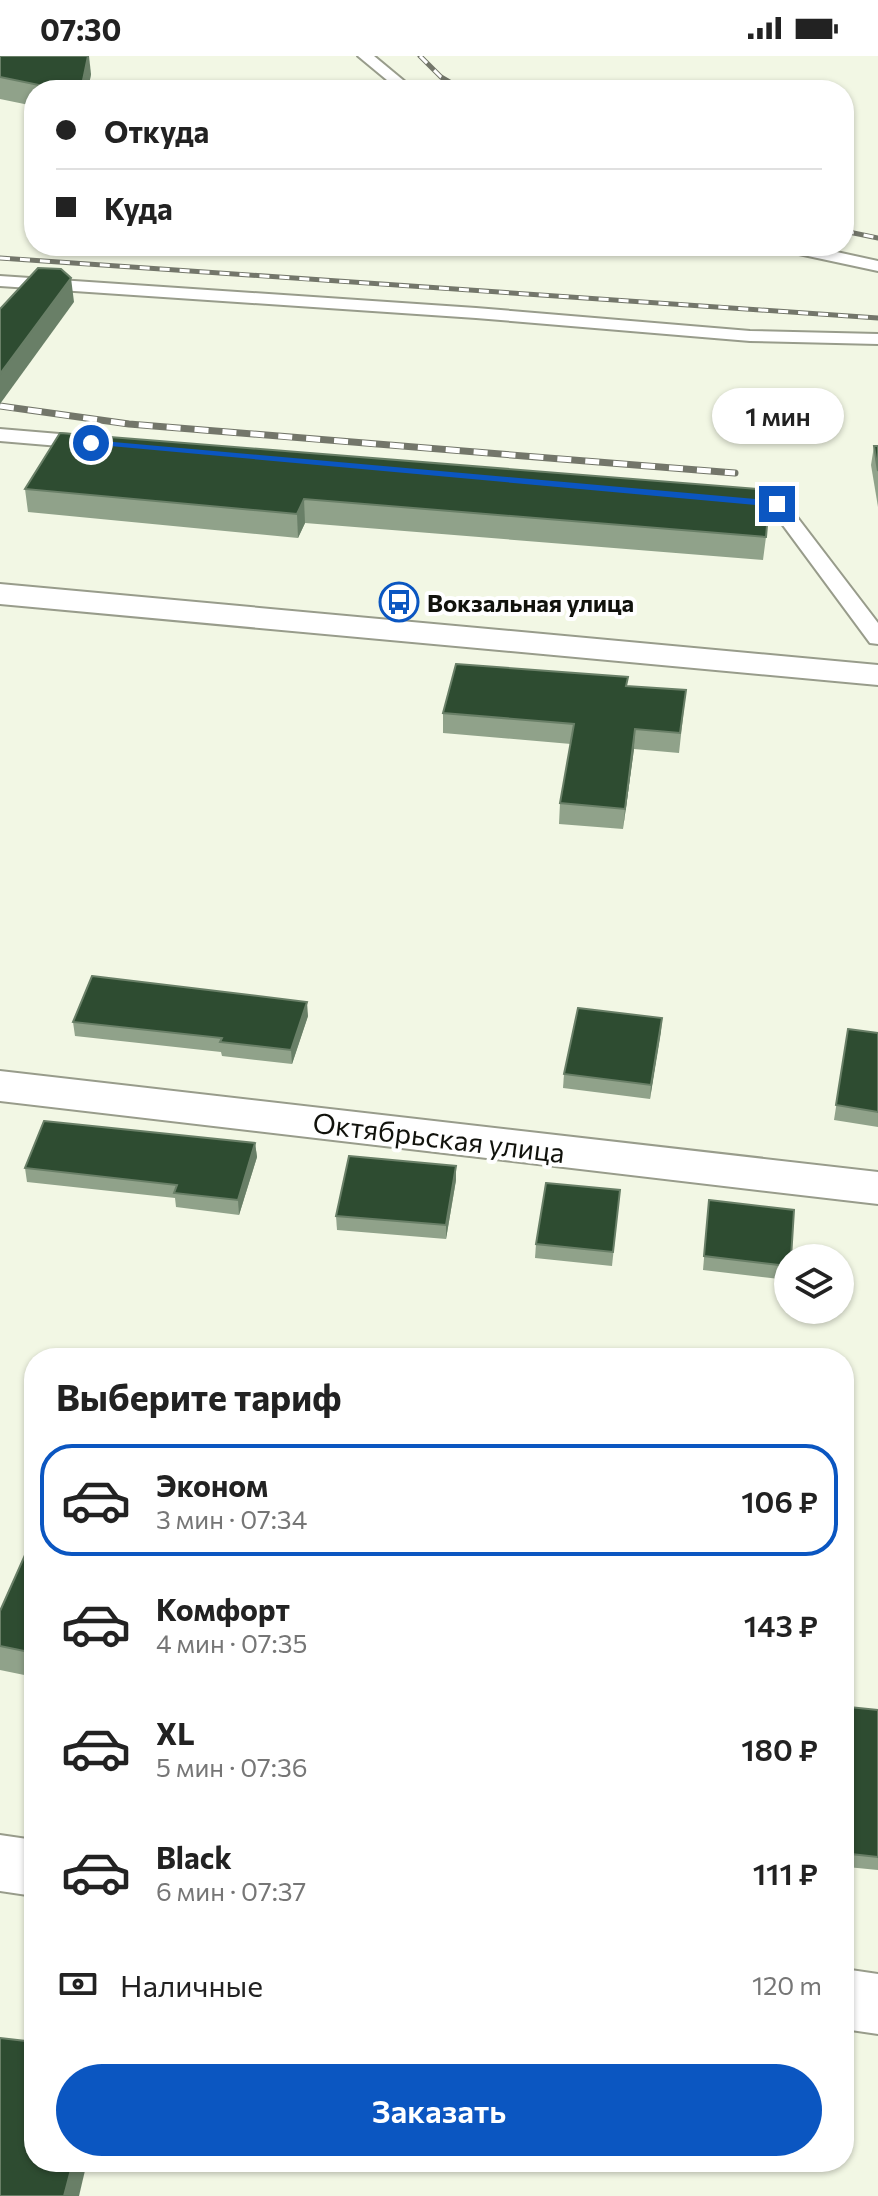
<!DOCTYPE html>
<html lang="ru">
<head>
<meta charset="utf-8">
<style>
  :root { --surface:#fff; --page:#f2f2f2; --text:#222; --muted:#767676; --line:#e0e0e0; --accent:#0b56c1 }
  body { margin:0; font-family:Commissioner,sans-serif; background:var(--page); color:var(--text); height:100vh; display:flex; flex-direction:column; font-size:30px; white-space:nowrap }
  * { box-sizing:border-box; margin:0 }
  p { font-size:26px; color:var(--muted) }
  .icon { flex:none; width:44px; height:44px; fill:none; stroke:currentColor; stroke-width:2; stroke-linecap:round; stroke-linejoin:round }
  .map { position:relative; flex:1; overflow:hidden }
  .details { position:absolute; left:24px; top:1292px; width:830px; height:824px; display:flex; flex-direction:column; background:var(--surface); border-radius:32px; box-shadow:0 2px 6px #0004 }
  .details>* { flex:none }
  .guide { position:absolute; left:24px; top:24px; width:830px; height:176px; border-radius:32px; box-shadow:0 2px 6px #0004; display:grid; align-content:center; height:176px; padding:0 32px; background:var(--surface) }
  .fabs { position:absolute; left:774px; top:1188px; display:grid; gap:16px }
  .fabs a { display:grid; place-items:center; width:80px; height:80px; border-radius:50%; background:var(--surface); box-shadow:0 2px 6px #0004; font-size:40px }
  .end { position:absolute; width:36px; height:36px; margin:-18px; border:10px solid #0b56c1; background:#fff; box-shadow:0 0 0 4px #fff }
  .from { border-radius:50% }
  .bubble { position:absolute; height:56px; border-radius:28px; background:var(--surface); box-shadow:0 2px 6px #0004; font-size:26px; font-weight:600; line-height:56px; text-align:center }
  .guide b { display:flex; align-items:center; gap:28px; height:76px; font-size:30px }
  .guide b+b { border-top:2px solid var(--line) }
  .guide i { width:20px; height:20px; background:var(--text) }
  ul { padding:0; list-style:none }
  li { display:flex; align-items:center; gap:24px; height:112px; margin:0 16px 12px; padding:0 16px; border:4px solid transparent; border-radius:32px }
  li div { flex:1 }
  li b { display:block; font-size:30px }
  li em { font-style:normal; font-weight:600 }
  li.active { border-color:var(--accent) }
  li>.icon { width:72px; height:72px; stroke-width:1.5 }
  h2 { padding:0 32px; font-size:36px; line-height:96px }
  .pay { display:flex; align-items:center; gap:20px; height:88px; padding:0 32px; font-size:30px }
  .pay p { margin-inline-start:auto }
  .primary-button { display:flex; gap:16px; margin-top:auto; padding:16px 32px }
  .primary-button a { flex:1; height:92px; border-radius:48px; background:var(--accent); color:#fff; font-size:32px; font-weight:600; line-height:92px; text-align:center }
  .status { display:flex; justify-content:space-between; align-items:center; height:56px; padding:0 40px; background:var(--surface); direction:ltr }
  .status svg { height:22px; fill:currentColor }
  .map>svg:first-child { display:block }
</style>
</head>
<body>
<div class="status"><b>07:30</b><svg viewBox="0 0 49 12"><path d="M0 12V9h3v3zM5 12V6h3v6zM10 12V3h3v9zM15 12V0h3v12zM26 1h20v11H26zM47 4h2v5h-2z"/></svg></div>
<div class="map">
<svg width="878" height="2140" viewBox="0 0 878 2140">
  <rect width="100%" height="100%" fill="#f2f7e4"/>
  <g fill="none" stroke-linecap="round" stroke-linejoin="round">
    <defs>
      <g id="service">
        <path d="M358,0H374L415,34H399Z"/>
        <path d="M778,190H809L878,205V215L780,194Z"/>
        <path d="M0,220L476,252L750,275L878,278V288L750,285L476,262L0,230Z"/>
        <path d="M0,373L95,381L105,387L95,393L0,385Z"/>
        <path d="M730,437L784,444L878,567V588L870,587L771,453L723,447L720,443L723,439Z"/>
      </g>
      <g id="minor">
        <path d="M0,528L878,609V629L0,548Z"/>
        <path d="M0,1015L878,1116V1148L0,1045Z"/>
        <path d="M0,1779L34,1784V1840L0,1835Z"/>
        <path d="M844,1913L878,1918V1978L844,1973Z"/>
      </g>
    </defs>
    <!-- service casing -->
    <use href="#service" stroke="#989c8b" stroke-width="4"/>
    <!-- minor casing -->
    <use href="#minor" stroke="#989c8b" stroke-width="4"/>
    <!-- service -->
    <use href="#service" fill="#fff" fill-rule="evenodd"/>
    <!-- minor -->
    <use href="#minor" fill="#fff" fill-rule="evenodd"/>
    <defs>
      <g id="rail-far1">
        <path d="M420,0L441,21L463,34"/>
        <path d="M844,175L878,182"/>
        <path d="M0,202L878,262"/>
      </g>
      <path id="rail" d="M0,350L129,368L735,417"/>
    </defs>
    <!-- rail-far1 casing -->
    <use href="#rail-far1" stroke="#73766a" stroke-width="5"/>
    <!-- rail casing -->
    <use href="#rail" stroke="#73766a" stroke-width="7"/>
    <!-- rail-far1 -->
    <use href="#rail-far1" stroke="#fff" stroke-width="3" stroke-dasharray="10" stroke-linecap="butt"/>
    <!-- rail -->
    <use href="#rail" stroke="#fff" stroke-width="5" stroke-dasharray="14" stroke-linecap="butt"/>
  </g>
  <!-- wall -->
  <g fill="#90a28a">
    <path d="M0,0L91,18L88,34H34V50L0,43Z"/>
    <path d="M60,377L766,481L763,504L305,467L298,482L28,456L25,433Z"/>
    <path d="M874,390H878V451L871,409Z"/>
    <path d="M627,630L686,634L679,697L634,693L623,773L559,768L560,747L571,688L443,677V657Z"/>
    <path d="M308,960L292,1008L222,1000L221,996L75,980L73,966Z"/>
    <path d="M662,962L650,1043L563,1032L564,1018Z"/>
    <path d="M848,973L878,977V1071L834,1064Z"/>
    <path d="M255,1087L257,1101L239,1159L176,1151L175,1142L27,1126L25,1112Z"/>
    <path d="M456,1110V1124L446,1183L337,1174L336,1160Z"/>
    <path d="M620,1134L612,1210L535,1202L536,1188Z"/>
    <path d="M709,1144L788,1202V1224L703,1214Z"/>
    <path d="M34,1479V1621L0,1614V1555Z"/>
    <path d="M849,1651L878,1654V1814L847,1811L846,1664Z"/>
  </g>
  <!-- shaded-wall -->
  <g fill="#697f67">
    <path d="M88,0H89L91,18L88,34H81Z"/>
    <path d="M71,222L74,246L0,348V318Z"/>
    <path d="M304,443L305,467L298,482L297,458Z"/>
    <path d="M635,673L634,693L623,773L625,753Z"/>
    <path d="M307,946L308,960L292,1008L291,994Z"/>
    <path d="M662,962L661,976L650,1043L651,1029Z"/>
    <path d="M255,1087L257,1101L239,1159L238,1144Z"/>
    <path d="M456,1110V1124L446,1183V1169Z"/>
    <path d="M73,2106H87L79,2140H64Z"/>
  </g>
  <!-- building -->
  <g fill="#2e4c31" stroke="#697f67" stroke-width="2">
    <path d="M0,0H88L81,34H63L0,21Z"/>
    <path d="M38,212L61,213L71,222L0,318V253Z"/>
    <path d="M60,377L770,434L766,481L304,443L297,458L25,433Z"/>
    <path d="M874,390H878V415Z"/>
    <path d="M456,608L628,621L626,630L686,634L680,677L635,673L625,753L560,747L574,668L443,657Z"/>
    <path d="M92,920L307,946L291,994L220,986L222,982L73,966Z"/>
    <path d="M578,952L662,962L651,1029L564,1018Z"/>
    <path d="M848,973L878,977V1056L836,1049Z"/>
    <path d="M44,1065L255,1087L238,1144L174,1137L177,1129L25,1112Z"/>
    <path d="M349,1100L456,1110L446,1169L336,1160Z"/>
    <path d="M546,1127L620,1134L613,1196L536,1188Z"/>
    <path d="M709,1144L794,1154L791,1202H788V1210L704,1200Z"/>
    <path d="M34,1479V1597L0,1590V1555Z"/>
    <path d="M849,1651L878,1654V1801L851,1798Z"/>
    <path d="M0,1982L34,1986V2106H73L64,2140H0Z"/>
  </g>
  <!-- route -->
  <path fill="#0b56c1" d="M91,384L777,445L782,448L777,451L88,388Z"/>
  <!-- icons -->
  <defs>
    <symbol id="bus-ring" viewBox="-11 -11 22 22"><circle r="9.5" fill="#fff" stroke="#0b56c1" stroke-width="1.5"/><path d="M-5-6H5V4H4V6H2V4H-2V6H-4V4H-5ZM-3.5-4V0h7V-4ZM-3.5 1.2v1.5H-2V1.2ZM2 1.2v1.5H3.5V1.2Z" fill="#0b56c1"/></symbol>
  </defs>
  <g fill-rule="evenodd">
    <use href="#bus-ring" x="377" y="524" width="44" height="44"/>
  </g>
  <g text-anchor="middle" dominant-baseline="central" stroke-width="8" stroke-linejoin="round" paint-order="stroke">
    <!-- far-poi labels -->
    <g font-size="24" font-weight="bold" fill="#11120c" stroke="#fff" text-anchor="start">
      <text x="427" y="546">Вокзальная улица</text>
    </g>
    <!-- street labels -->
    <g font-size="28" fill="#11120c" stroke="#fff">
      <text transform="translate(439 1081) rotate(7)">Октябрьская улица</text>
    </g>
  </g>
</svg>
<div class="fabs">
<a><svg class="icon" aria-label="layers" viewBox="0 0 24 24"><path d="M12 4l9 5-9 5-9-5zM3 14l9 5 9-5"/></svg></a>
</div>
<i class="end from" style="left:91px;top:387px"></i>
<i class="end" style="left:777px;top:448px"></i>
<div class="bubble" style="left:712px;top:332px;width:132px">1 мин</div>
<div class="guide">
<b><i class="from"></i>Откуда</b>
<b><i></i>Куда</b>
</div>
<section class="details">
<h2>Выберите тариф</h2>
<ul>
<li class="active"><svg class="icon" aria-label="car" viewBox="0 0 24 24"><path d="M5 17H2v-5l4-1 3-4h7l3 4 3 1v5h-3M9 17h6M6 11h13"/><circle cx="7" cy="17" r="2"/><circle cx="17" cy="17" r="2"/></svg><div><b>Эконом</b><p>3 мин · 07:34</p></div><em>106 ₽</em></li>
<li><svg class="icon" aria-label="car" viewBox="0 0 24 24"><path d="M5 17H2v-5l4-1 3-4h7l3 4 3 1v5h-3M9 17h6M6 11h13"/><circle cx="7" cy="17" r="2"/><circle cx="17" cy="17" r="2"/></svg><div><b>Комфорт</b><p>4 мин · 07:35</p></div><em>143 ₽</em></li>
<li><svg class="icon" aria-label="car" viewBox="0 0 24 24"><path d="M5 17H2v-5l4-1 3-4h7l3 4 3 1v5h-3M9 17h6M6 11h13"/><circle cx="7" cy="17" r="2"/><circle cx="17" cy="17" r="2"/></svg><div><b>XL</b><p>5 мин · 07:36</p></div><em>180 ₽</em></li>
<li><svg class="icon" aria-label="car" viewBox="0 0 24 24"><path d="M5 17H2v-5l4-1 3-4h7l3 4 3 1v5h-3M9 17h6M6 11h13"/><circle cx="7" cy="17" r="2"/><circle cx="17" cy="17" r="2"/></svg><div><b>Black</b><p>6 мин · 07:37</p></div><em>111 ₽</em></li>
</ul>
<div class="pay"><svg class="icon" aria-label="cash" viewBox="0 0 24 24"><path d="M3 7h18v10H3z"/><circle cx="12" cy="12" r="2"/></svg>Наличные<p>120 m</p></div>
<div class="primary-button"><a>Заказать</a></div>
</section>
</div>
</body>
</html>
